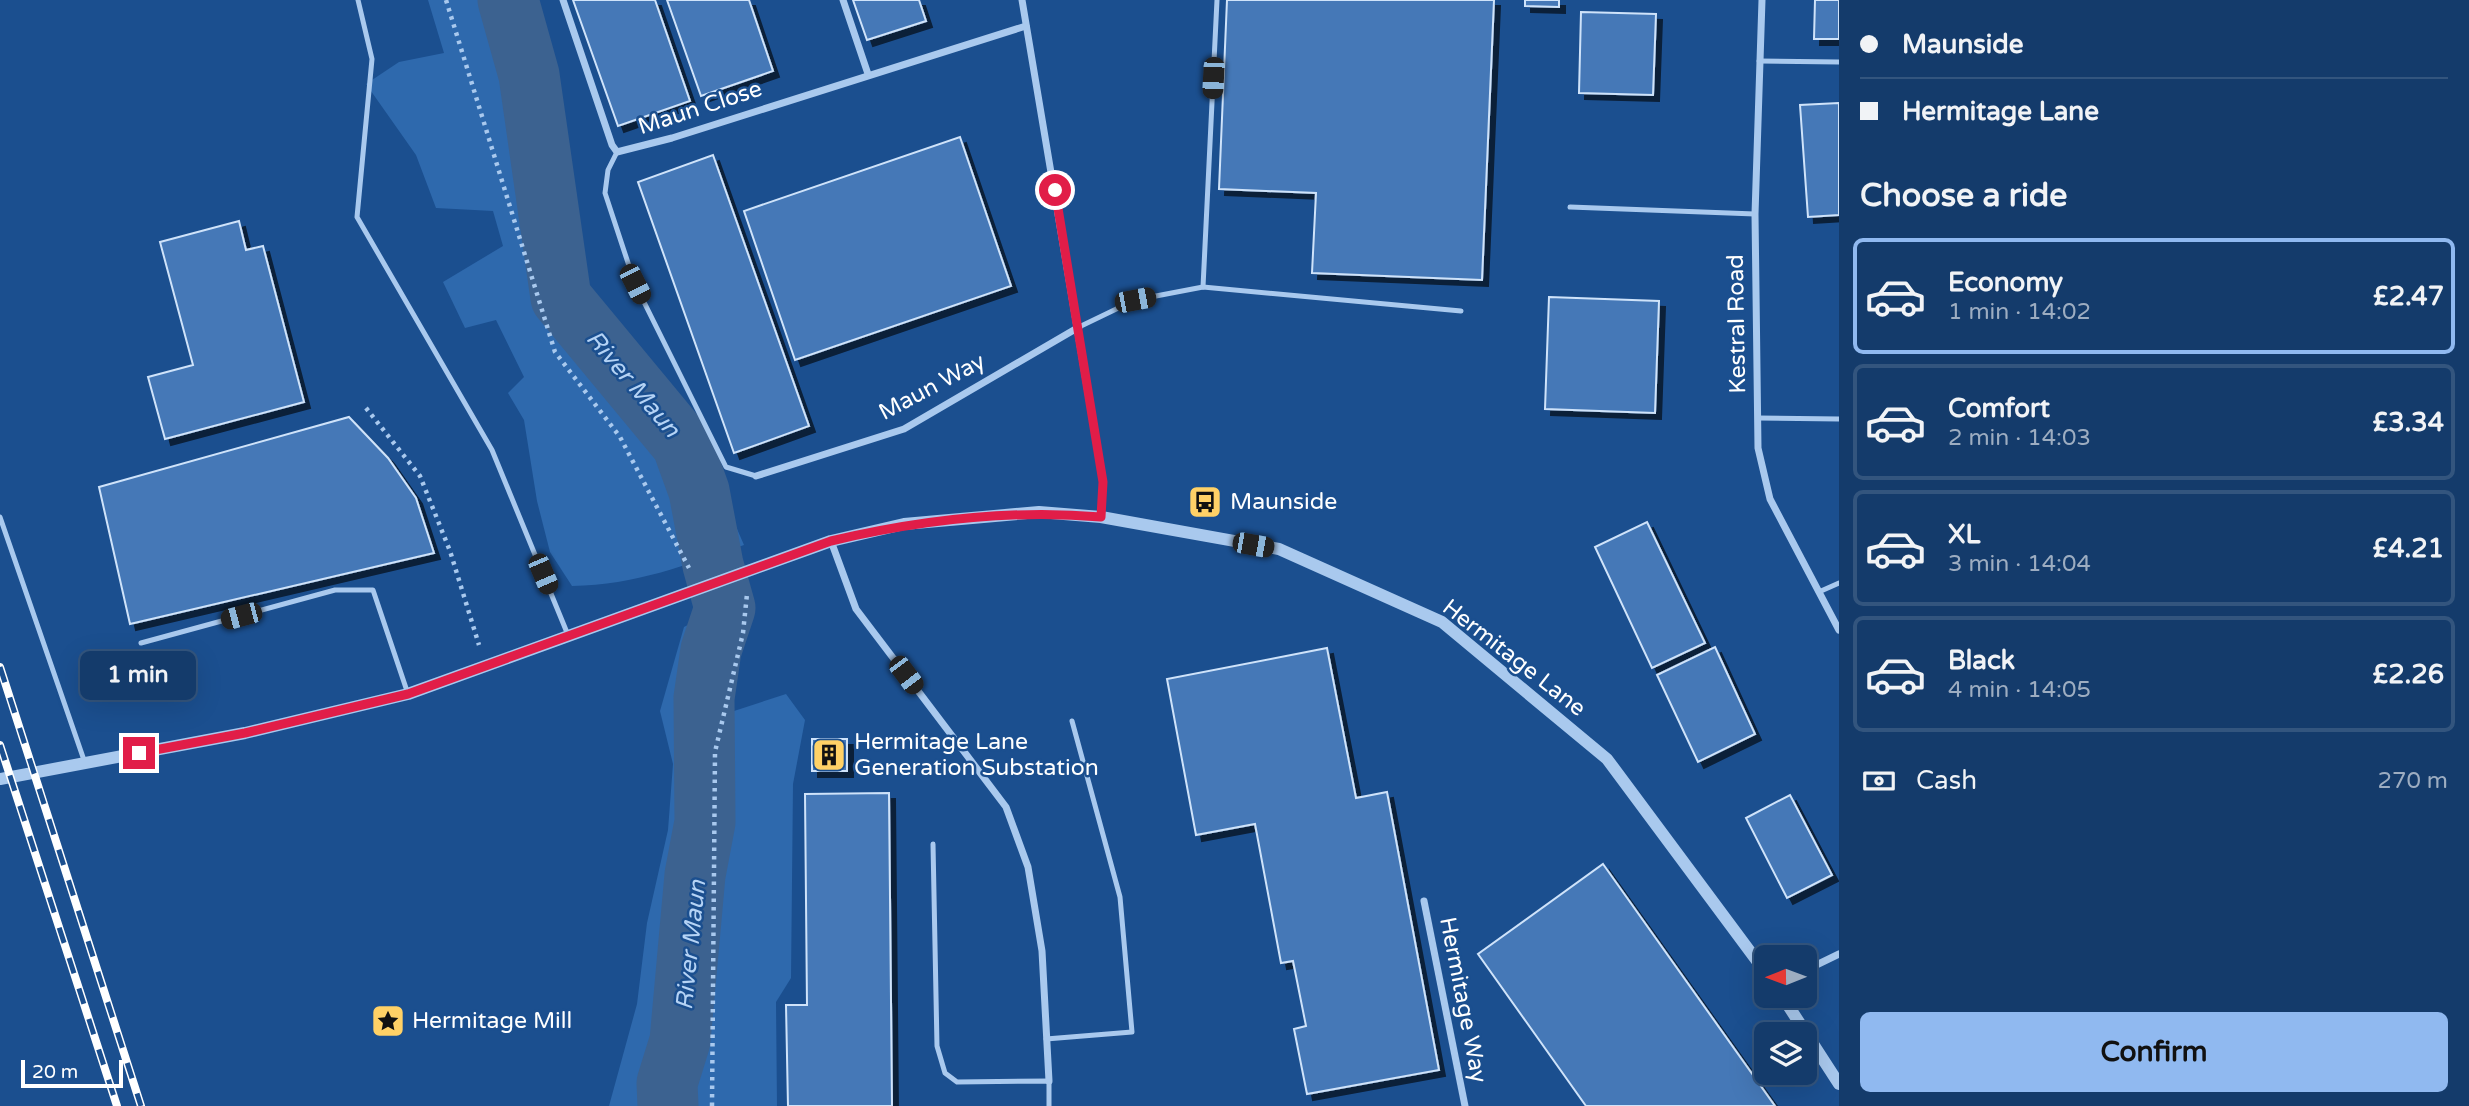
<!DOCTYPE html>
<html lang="en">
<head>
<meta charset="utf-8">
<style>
  :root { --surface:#143b6b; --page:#1d4271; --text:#f1f3f6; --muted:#9dadc1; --line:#33557e; --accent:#90b9f0 }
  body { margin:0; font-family:"Varela Round",sans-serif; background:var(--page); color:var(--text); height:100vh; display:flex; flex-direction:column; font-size:26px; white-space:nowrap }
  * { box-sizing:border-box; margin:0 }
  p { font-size:23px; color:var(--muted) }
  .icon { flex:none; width:38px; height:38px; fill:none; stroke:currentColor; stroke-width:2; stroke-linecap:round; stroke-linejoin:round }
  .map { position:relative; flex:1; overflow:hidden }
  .sheet { display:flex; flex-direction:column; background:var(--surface); width:630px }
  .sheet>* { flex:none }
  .top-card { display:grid; align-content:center; height:154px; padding:0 21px; background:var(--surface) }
  .needle { width:46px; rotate:269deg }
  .tools { position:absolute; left:1754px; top:945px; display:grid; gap:14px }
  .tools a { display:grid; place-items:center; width:63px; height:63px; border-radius:10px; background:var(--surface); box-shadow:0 7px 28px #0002,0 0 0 2px var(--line); font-size:35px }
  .scale { position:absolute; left:21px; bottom:18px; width:102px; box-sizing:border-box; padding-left:7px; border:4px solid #fff; border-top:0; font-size:19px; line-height:24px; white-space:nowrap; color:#fff; -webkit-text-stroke:5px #1b4f8f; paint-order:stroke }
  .end { position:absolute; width:32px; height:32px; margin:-16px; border:9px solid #e11d48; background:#fff; box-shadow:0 0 0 4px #fff }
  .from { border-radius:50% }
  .bubble { position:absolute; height:49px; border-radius:10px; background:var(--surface); box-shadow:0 7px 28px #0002,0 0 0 2px var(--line); font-size:23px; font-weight:800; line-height:49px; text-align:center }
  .car { position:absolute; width:21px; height:42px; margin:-21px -10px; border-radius:9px; box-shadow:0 0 5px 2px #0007; background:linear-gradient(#222 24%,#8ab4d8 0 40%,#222 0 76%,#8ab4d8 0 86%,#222 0) }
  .top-card b { display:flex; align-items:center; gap:24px; height:66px; font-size:26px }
  .top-card b+b { border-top:2px solid var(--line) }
  .top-card i { width:18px; height:18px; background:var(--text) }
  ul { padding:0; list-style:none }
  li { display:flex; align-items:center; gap:21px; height:116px; margin:0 14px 10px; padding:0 7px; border:4px solid var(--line); border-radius:10px }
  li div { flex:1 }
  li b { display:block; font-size:26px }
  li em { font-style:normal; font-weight:800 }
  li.active { border-color:var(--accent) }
  li>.icon { width:63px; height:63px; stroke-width:1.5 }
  h2 { padding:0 21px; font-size:32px; line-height:84px }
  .pay { display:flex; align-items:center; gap:18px; height:77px; padding:0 21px; font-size:26px }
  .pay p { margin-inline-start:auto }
  .action { display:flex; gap:14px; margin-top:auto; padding:14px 21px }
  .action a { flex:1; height:80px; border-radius:10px; background:var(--accent); color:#111; font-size:28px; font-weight:800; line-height:80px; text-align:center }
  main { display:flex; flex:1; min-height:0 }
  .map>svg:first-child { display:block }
</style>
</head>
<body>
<main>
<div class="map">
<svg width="1839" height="1106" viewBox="0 0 1839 1106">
  <defs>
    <filter id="shadow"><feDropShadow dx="6" dy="6" stdDeviation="0" flood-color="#0009"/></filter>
  </defs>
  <rect width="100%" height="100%" fill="#1b4f8f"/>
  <!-- green -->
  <g fill="#2e69ad">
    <path d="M428,0H526L545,54L590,307L666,398L683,404L744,545C684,565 637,585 572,586L550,552L537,501L524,420L508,393L524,377L496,320L465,328L443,282L503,246L493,211L436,208L416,155L366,84L399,62L444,53Z"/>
    <path d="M710,613L729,653L718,705L734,711L786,694L805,720L793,784L791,978L776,1002L777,1106H609L637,1004L647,923L668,830L673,764L660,711L684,627Z"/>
  </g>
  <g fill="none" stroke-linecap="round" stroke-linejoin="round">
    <!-- river -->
    <path stroke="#3c6290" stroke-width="61" d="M508,0L529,75L561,298L682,444L699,491L713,565L725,608L711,650L704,698L705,822L695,875L680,1041L667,1083L668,1106"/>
  </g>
  <!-- building -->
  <g fill="#4478b7" stroke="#cfe3fa" stroke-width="2" filter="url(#shadow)">
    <path d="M573,0H655L690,101L618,126Z"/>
    <path d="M667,0H749L773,71L701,96Z"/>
    <path d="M853,0H919L926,21L867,40Z"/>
    <path d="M1227,0H1494L1482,280L1312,273L1316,193L1219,189Z"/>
    <path d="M1525,0H1559V7L1525,6Z"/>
    <path d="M1815,0H1839V39H1814Z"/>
    <path d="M1581,12L1656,14L1653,95L1579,93Z"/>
    <path d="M1839,103V215L1808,217L1800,105Z"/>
    <path d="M960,137L1011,286L795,360L744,211Z"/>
    <path d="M713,155L809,426L734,453L638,182Z"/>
    <path d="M239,221L246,250L263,246L304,402L165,439L148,377L193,365L160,242Z"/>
    <path d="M1549,297L1659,301L1655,413L1545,409Z"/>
    <path d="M349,417L388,458L416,498L434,553L130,624L99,487Z"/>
    <path d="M1647,522L1705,643L1652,668L1595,547Z"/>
    <path d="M1715,647L1755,734L1698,762L1657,675Z"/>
    <path d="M1327,648L1356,798L1387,792L1439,1070L1307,1094L1294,1029L1306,1026L1293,961L1281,963L1255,824L1196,835L1167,679Z"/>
    <rect x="812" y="739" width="35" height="32"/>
    <path d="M889,793L892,1106H788L786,1005H807L805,794Z"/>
    <path d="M1790,795L1832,875L1787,898L1746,818Z"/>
    <path d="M1603,864L1775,1106H1586L1478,954Z"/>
  </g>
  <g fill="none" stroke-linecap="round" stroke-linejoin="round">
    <!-- path -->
    <g stroke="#a9c9ee" stroke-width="4.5" stroke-dasharray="3.5 5" stroke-linecap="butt">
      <path d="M446,0L555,352L620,437L689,568"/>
      <path d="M366,408L420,476L450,551L479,645"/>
      <path d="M712,1106L715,752L743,633L747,594"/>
    </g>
    <!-- service -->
    <g stroke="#a9c9ee" stroke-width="5">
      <path d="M358,0L372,59L357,217L492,450L568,635"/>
      <path d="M1759,61L1839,62"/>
      <path d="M617,152L608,170L605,193L635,284L726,467L756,476"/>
      <path d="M1570,207L1755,214"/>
      <path d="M1203,287L1217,0"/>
      <path d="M1079,327L1135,300L1203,287L1461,311"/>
      <path d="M1758,418L1839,419"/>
      <path d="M0,517L85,763"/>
      <path d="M1821,591L1839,583"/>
      <path d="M141,643L335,590H373L408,694"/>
      <path d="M933,844L937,1046L945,1073L957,1082L1049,1081V1106"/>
      <path d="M1046,1039L1132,1032L1120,897L1072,721"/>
    </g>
    <!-- minor -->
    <g stroke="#a9c9ee" stroke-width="7">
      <path d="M563,0L612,145L617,152L672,138L1026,26"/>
      <path d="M843,0L868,74"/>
      <path d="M1022,0L1103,482L1101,517"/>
      <path d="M1762,0L1755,214L1758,448L1770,499L1839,630"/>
      <path d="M756,476L904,429L1079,327"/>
      <path d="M831,541L856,609L1006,807L1028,867L1042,951L1049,1081"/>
      <path d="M1424,901L1465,1106"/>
      <path d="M1804,971L1839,954"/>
    </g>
    <!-- tertiary -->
    <g stroke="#a9c9ee" stroke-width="12">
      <path d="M0,779L245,733L408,694L831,541L904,524L1039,512L1101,517L1279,549L1442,622L1607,759L1766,973"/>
      <path d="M1782,996L1839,1084"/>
    </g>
    <defs>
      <g id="rail">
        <path d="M0,667L141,1106"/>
        <path d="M0,745L117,1106"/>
      </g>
    </defs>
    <!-- rail casing -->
    <use href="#rail" stroke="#fff" stroke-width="8"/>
    <!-- rail -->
    <use href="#rail" stroke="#1b4f8f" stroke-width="5" stroke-dasharray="16" stroke-linecap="butt"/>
  </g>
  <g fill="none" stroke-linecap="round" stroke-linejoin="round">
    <!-- route -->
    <path stroke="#e11d48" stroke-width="9" d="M139,753L245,733L408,694L831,541C920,520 1010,509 1101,517L1103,482L1055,190"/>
  </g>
  <!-- icons -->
  <defs>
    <symbol id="bus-square" viewBox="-11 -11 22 22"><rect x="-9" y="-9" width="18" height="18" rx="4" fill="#ffd166" stroke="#1b4f8f"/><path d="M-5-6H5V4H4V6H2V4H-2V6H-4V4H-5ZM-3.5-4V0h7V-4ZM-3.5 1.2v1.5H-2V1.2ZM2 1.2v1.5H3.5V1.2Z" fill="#111"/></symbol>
    <symbol id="building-square" viewBox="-11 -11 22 22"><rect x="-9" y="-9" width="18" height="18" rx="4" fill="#ffd166" stroke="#1b4f8f"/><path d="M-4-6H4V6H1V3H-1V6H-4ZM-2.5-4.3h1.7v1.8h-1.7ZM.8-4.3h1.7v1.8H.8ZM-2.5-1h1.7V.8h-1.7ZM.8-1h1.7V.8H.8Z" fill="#111"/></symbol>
    <symbol id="sight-square" viewBox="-11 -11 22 22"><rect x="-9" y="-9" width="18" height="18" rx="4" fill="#ffd166" stroke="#1b4f8f"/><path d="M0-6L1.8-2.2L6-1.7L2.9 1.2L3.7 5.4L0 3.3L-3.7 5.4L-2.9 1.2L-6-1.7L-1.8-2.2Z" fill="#111"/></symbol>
  </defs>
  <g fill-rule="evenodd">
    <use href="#bus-square" x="1186" y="483" width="38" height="38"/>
    <use href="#building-square" x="810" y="736" width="38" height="38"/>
    <use href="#sight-square" x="369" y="1002" width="38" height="38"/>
  </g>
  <g text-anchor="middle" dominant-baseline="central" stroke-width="5" stroke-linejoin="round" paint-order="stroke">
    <!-- street labels -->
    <g font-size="23" fill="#fff" stroke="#1b4f8f">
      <text transform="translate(700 108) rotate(-18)">Maun Close</text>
      <text transform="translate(1737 324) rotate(-91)">Kestral Road</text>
      <text transform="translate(932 387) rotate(-28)">Maun Way</text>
      <text transform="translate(1514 658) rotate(38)">Hermitage Lane</text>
      <text transform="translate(1463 1000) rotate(79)">Hermitage Way</text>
    </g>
    <!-- poi labels -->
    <g font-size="23" fill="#fff" stroke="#1b4f8f" text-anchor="start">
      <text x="1230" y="502">Maunside</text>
      <text x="854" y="742">Hermitage Lane<tspan x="854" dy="26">Generation Substation</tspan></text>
      <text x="412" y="1021">Hermitage Mill</text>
    </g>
    <!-- water labels -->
    <g font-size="24" font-style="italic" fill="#b5d3f5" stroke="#1b4f8f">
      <text transform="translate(633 384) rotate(50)">River Maun</text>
      <text transform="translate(691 945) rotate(-84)">River Maun</text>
    </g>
  </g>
</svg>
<div class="tools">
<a><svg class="needle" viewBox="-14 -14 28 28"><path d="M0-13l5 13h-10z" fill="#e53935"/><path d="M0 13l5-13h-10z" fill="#9dadc1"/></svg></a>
<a><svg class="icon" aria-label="layers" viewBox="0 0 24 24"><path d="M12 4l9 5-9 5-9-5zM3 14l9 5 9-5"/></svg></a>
</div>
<div class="scale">20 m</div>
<i class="end from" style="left:1055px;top:190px"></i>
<i class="end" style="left:139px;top:753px"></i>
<div class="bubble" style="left:80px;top:651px;width:116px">1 min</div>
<i class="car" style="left:1213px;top:78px;rotate:183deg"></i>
<i class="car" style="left:635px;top:284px;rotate:153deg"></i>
<i class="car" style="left:1135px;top:300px;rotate:79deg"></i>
<i class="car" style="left:1253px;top:545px;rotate:100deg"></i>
<i class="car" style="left:543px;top:574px;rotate:157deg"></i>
<i class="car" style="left:241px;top:616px;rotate:255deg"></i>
<i class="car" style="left:906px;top:675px;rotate:143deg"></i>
</div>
<section class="sheet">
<div class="top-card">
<b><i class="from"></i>Maunside</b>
<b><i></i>Hermitage Lane</b>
</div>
<h2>Choose a ride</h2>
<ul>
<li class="active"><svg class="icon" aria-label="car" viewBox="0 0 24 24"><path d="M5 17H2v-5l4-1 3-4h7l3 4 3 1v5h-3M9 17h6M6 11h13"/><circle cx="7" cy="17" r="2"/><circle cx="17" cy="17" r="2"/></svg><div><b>Economy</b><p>1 min · 14:02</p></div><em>£2.47</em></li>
<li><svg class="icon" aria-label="car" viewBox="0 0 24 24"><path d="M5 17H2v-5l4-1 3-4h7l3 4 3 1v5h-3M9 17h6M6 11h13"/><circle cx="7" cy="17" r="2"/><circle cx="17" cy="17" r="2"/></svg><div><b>Comfort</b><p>2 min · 14:03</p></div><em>£3.34</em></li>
<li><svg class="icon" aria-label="car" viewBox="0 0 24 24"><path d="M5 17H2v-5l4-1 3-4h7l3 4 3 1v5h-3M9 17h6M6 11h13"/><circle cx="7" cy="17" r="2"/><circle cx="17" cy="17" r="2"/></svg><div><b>XL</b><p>3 min · 14:04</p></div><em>£4.21</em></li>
<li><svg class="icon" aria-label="car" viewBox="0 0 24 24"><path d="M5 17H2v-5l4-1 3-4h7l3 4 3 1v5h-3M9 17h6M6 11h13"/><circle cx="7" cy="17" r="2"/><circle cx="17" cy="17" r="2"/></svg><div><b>Black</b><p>4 min · 14:05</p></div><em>£2.26</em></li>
</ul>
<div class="pay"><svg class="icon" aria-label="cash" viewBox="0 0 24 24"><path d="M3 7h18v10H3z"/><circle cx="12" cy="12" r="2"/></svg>Cash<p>270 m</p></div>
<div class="action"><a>Confirm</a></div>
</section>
</main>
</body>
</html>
